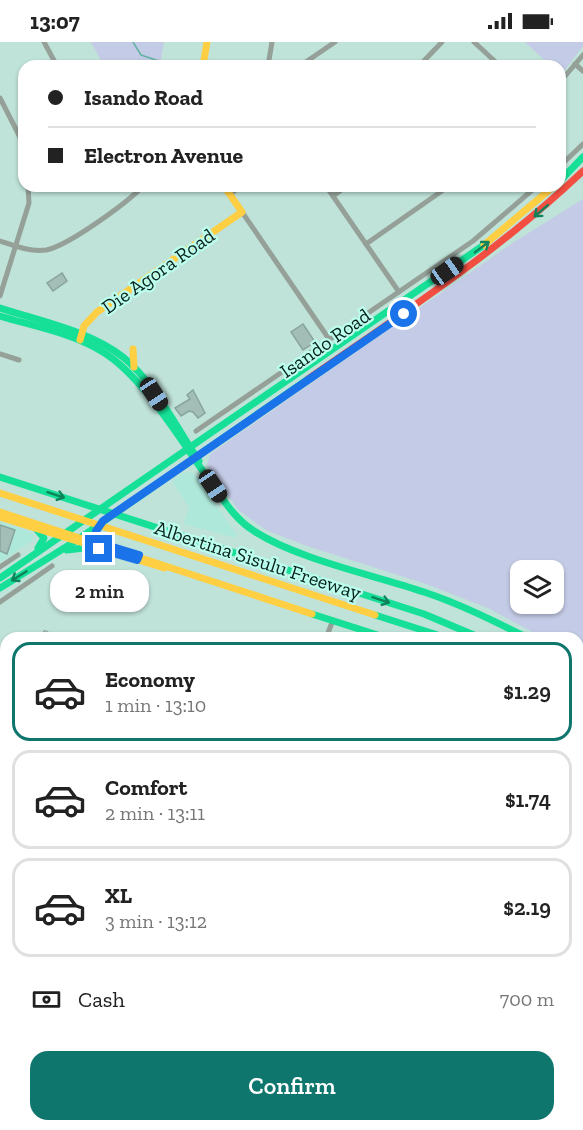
<!DOCTYPE html>
<html lang="en">
<head>
<meta charset="utf-8">
<style>
  :root { --surface:#fff; --page:#f2f2f2; --text:#222; --muted:#767676; --line:#e0e0e0; --accent:#0f766e }
  body { margin:0; font-family:"Zilla Slab",serif; background:var(--page); color:var(--text); height:100vh; display:flex; flex-direction:column; font-size:22px; white-space:nowrap }
  * { box-sizing:border-box; margin:0 }
  p { font-size:20px; color:var(--muted) }
  .icon { flex:none; width:33px; height:33px; fill:none; stroke:currentColor; stroke-width:2; stroke-linecap:round; stroke-linejoin:round }
  .map { position:relative; flex:1; overflow:hidden }
  .sheet { position:absolute; left:0px; top:590px; width:584px; height:500px; display:flex; flex-direction:column; background:var(--surface); border-radius:18px 18px 0 0; box-shadow:0 2px 4px #0004 }
  .sheet>* { flex:none }
  .top-card { position:absolute; left:18px; top:18px; width:548px; height:132px; border-radius:18px; box-shadow:0 2px 4px #0004; display:grid; align-content:center; height:132px; padding:0 30px; background:var(--surface) }
  .tools { position:absolute; left:510px; top:518px; display:grid; gap:12px }
  .tools a { display:grid; place-items:center; width:54px; height:54px; border-radius:12px; background:var(--surface); box-shadow:0 2px 4px #0004; font-size:30px }
  .end { position:absolute; width:27px; height:27px; margin:-14px; border:8px solid #1a73e8; background:#fff; box-shadow:0 0 0 3px #fff }
  .from { border-radius:50% }
  .bubble { position:absolute; height:42px; border-radius:18px; background:var(--surface); box-shadow:0 2px 4px #0004; font-size:20px; font-weight:600; line-height:42px; text-align:center }
  .car { position:absolute; width:18px; height:36px; margin:-18px -9px; border-radius:8px; box-shadow:0 0 4px 2px #0007; background:linear-gradient(#222 24%,#8ab4d8 0 40%,#222 0 76%,#8ab4d8 0 86%,#222 0) }
  .top-card b { display:flex; align-items:center; gap:21px; height:57px; font-size:22px }
  .top-card b+b { border-top:2px solid var(--line) }
  .top-card i { width:15px; height:15px; background:var(--text) }
  ul { padding:10px 0 0; list-style:none }
  li { display:flex; align-items:center; gap:18px; height:99px; margin:0 12px 9px; padding:0 18px; border:3px solid var(--line); border-radius:18px }
  li div { flex:1 }
  li b { display:block; font-size:22px }
  li em { font-style:normal; font-weight:600 }
  li.on { border-color:var(--accent) }
  li>.icon { width:54px; height:54px; stroke-width:1.5 }
  .pay { display:flex; align-items:center; gap:15px; height:66px; padding:0 30px; font-size:22px }
  .pay p { margin-inline-start:auto }
  .primary-button { display:flex; gap:12px; margin-top:auto; padding:12px 30px }
  .primary-button a { flex:1; height:69px; border-radius:18px; background:var(--accent); color:#fff; font-size:24px; font-weight:600; line-height:69px; text-align:center }
  .status { display:flex; justify-content:space-between; align-items:center; height:42px; padding:0 30px; background:var(--surface); direction:ltr }
  .status svg { height:16px; fill:currentColor }
  .map>svg:first-child { display:block }
</style>
</head>
<body>
<div class="status"><b>13:07</b><svg viewBox="0 0 49 12"><path d="M0 12V9h3v3zM5 12V6h3v6zM10 12V3h3v9zM15 12V0h3v12zM26 1h20v11H26zM47 4h2v5h-2z"/></svg></div>
<div class="map">
<svg width="583" height="1088" viewBox="0 0 583 1088">
  <rect width="100%" height="100%" fill="#bfe2d9"/>
  <!-- built -->
  <g fill="#aee8da">
    <path d="M184,430L194,431L237,493L236,496L184,482L189,465L172,439Z"/>
    <path d="M0,480L33,491V498L0,520Z"/>
    <path d="M275,1083H394L393,1088H270Z"/>
  </g>
  <!-- green -->
  <g fill="#c4cbe6" fill-rule="evenodd">
    <path d="M91,0H164L160,24H104Z"/>
    <path d="M525,0H583V4L561,33L560,24H551Z"/>
    <path d="M583,157V620L578,616V596L542,595L488,566L426,542L304,503L266,488L238,468L207,423L210,412L514,200ZM520,528H554V561H520Z"/>
  </g>
  <g fill="none" stroke-linecap="round" stroke-linejoin="round">
    <!-- stream -->
    <path stroke="#62b2a2" stroke-width="1.5" d="M133,0L141,13L159,19"/>
  </g>
  <!-- building -->
  <g fill="#a2beb7" stroke="#88a49d" stroke-width="1.5">
    <path d="M62,231L67,239L53,249L47,241Z"/>
    <path d="M303,282L315,300L303,308L291,290Z"/>
    <path d="M193,348L205,371L198,376L193,370L189,369L181,374L175,366L190,357L187,353Z"/>
    <path d="M0,483L15,488L7,512L0,509Z"/>
  </g>
  <g fill="none" stroke-linecap="round" stroke-linejoin="round">
    <!-- street -->
    <g stroke="#94a098" stroke-width="5">
      <path d="M44,0L57,24"/>
      <path d="M474,0L500,24"/>
      <path d="M575,22L583,29"/>
      <path d="M268,24L272,0"/>
      <path d="M300,24L335,0"/>
      <path d="M419,24L442,0"/>
      <path d="M560,40L583,13"/>
      <path d="M0,56L24,103"/>
      <path d="M560,124L583,102"/>
      <path d="M326,144L399,250"/>
      <path d="M230,152L242,144"/>
      <path d="M333,154L347,144"/>
      <path d="M242,170L329,297"/>
      <path d="M0,199C15,204 29,210 46,208C68,204 127,161 143,144"/>
      <path d="M366,202L449,144"/>
      <path d="M0,254L29,161L28,144"/>
      <path d="M0,312L19,318"/>
      <path d="M196,389L473,199L537,144"/>
      <path d="M0,525L18,513"/>
      <path d="M0,560L52,524"/>
      <path d="M326,596L333,578"/>
      <path d="M0,690L6,694"/>
      <path d="M578,764L583,750"/>
      <path d="M0,950L6,949"/>
      <path d="M262,1088L268,1083"/>
      <path d="M470,1088L472,1083"/>
    </g>
    <!-- fast -->
    <g stroke="#16e098" stroke-width="7">
      <path d="M560,139L583,115"/>
      <path d="M0,266C40,279 90,289 123,315C155,341 176,385 199,419"/>
      <path d="M0,274C33,284 73,291 103,310C144,335 183,402 212,442C224,459 236,478 254,489C297,517 374,533 424,550C460,562 494,579 528,596"/>
      <path d="M0,435L424,572L481,596"/>
      <path d="M37,488L44,496L38,506"/>
      <path d="M96,500V489L100,483"/>
      <path d="M67,508L92,505"/>
      <path d="M0,536L484,203"/>
      <path d="M0,546L74,500L308,337"/>
      <path d="M312,572L387,596"/>
      <path d="M375,573L447,596"/>
      <path d="M578,651L583,655"/>
      <path d="M578,668L583,672"/>
      <path d="M578,693L583,697"/>
    </g>
    <!-- slow -->
    <g stroke="#ffcf43" stroke-width="7">
      <path d="M203,24L207,0"/>
      <path d="M484,203L554,144"/>
      <path d="M80,298L84,284L97,270L242,170L224,144"/>
      <path d="M133,307L134,325"/>
      <path d="M0,451L375,573"/>
      <path d="M0,470L312,572"/>
      <path d="M0,475L164,526"/>
    </g>
    <!-- jam -->
    <g stroke="#f24e42" stroke-width="7">
      <path d="M308,337C403,271 499,209 583,129"/>
      <path d="M578,625L583,629"/>
    </g>
    <defs>
      <g id="rail">
        <path d="M45,590L55,596"/>
        <path d="M578,1016L583,1004"/>
        <path d="M0,1067L6,1071"/>
        <path d="M20,1083L25,1088"/>
        <path d="M55,1088L57,1083"/>
        <path d="M392,1088V1083"/>
        <path d="M402,1088L403,1083"/>
        <path d="M545,1088L547,1083"/>
      </g>
    </defs>
    <!-- rail casing -->
    <use href="#rail" stroke="#94a7a1" stroke-width="4"/>
    <!-- rail -->
    <use href="#rail" stroke="#bdffee" stroke-width="1.5" stroke-dasharray="4.5" stroke-linecap="butt"/>
  </g>
  <!-- one-way arrows -->
  <defs><path id="oneway-shaft" d="M-6 0H5M1.5-3L5.5 0L1.5 3" fill="none" stroke-width="1.6" stroke-linecap="round" stroke-linejoin="round" transform="scale(1.5)"/></defs>
  <g stroke="#0e825a">
    <use href="#oneway-shaft" transform="translate(541 169) rotate(139)"/>
    <use href="#oneway-shaft" transform="translate(482 205) rotate(-37)"/>
    <use href="#oneway-shaft" transform="translate(56 453) rotate(18)"/>
    <use href="#oneway-shaft" transform="translate(19 534) rotate(148)"/>
    <use href="#oneway-shaft" transform="translate(381 558) rotate(18)"/>
  </g>
  <g fill="none" stroke-linecap="round" stroke-linejoin="round">
    <!-- route -->
    <path stroke="#1a73e8" stroke-width="8" d="M99,507L137,518L139,513L96,500V489L103,479L404,272"/>
  </g>
  <g text-anchor="middle" dominant-baseline="central" stroke-width="4.5" stroke-linejoin="round" paint-order="stroke">
    <!-- street labels -->
    <g font-size="20" fill="#07231d" stroke="#bdffee">
      <text transform="translate(158 229) rotate(-35)">Die Agora Road</text>
      <text transform="translate(325 301) rotate(-35)">Isando Road</text>
      <text transform="translate(258 518) rotate(18)">Albertina Sisulu Freeway</text>
    </g>
  </g>
</svg>
<div class="tools">
<a><svg class="icon" aria-label="layers" viewBox="0 0 24 24"><path d="M12 4l9 5-9 5-9-5zM3 14l9 5 9-5"/></svg></a>
</div>
<i class="end from" style="left:404px;top:272px"></i>
<i class="end" style="left:99px;top:507px"></i>
<div class="bubble" style="left:50px;top:528px;width:99px">2 min</div>
<i class="car" style="left:447px;top:229px;rotate:55deg"></i>
<i class="car" style="left:154px;top:352px;rotate:147deg"></i>
<i class="car" style="left:213px;top:444px;rotate:146deg"></i>
<div class="top-card">
<b><i class="from"></i>Isando Road</b>
<b><i></i>Electron Avenue</b>
</div>
<section class="sheet">
<ul>
<li class="on"><svg class="icon" aria-label="car" viewBox="0 0 24 24"><path d="M5 17H2v-5l4-1 3-4h7l3 4 3 1v5h-3M9 17h6M6 11h13"/><circle cx="7" cy="17" r="2"/><circle cx="17" cy="17" r="2"/></svg><div><b>Economy</b><p>1 min · 13:10</p></div><em>$1.29</em></li>
<li><svg class="icon" aria-label="car" viewBox="0 0 24 24"><path d="M5 17H2v-5l4-1 3-4h7l3 4 3 1v5h-3M9 17h6M6 11h13"/><circle cx="7" cy="17" r="2"/><circle cx="17" cy="17" r="2"/></svg><div><b>Comfort</b><p>2 min · 13:11</p></div><em>$1.74</em></li>
<li><svg class="icon" aria-label="car" viewBox="0 0 24 24"><path d="M5 17H2v-5l4-1 3-4h7l3 4 3 1v5h-3M9 17h6M6 11h13"/><circle cx="7" cy="17" r="2"/><circle cx="17" cy="17" r="2"/></svg><div><b>XL</b><p>3 min · 13:12</p></div><em>$2.19</em></li>
</ul>
<div class="pay"><svg class="icon" aria-label="cash" viewBox="0 0 24 24"><path d="M3 7h18v10H3z"/><circle cx="12" cy="12" r="2"/></svg>Cash<p>700 m</p></div>
<div class="primary-button"><a>Confirm</a></div>
</section>
</div>
</body>
</html>
